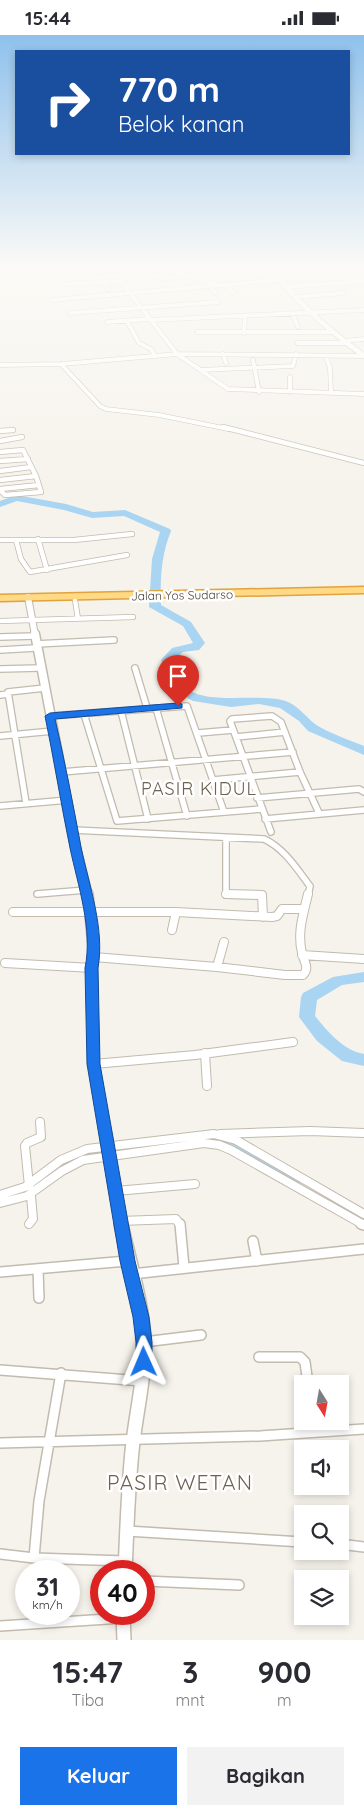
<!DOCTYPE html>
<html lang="id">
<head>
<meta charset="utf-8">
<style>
	body { margin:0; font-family:Quicksand,sans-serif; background:#f2f2f3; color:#2b2b33; height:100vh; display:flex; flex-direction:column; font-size:19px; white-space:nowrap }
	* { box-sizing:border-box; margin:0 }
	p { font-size:16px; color:#7c7c81 }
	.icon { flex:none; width:28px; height:28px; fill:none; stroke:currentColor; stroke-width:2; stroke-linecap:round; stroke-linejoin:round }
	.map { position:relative; height:1605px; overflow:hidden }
	.side { display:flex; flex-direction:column; background:#fff; flex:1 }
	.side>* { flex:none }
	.guide { position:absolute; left:15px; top:15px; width:335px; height:105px; border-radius:0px; box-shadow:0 2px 8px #0003; background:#1a4fa0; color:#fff; overflow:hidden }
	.needle { width:32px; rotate:169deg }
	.tools { position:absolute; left:294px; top:1340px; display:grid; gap:10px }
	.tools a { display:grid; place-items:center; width:55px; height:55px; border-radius:0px; background:#fff; box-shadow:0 2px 8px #0003; font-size:25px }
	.speed { position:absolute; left:15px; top:1525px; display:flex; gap:10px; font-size:25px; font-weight:700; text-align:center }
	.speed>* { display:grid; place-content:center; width:65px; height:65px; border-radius:50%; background:#fff; box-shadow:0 2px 8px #0003; line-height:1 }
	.speed small { font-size:12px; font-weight:400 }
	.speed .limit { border:8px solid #d22; background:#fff; color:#111 }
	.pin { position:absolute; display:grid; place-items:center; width:42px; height:42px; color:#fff; margin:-51px -21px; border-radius:50% 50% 50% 0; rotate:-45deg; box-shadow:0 0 5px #0007 }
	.pin .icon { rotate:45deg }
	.me { position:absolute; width:55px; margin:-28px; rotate:359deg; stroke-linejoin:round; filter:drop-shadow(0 0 4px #0008) }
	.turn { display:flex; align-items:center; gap:18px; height:105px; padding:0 20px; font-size:22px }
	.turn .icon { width:65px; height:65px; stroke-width:2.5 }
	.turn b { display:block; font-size:35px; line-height:42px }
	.eta { display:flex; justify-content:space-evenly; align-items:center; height:85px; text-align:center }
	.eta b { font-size:30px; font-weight:800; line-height:35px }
	.action { display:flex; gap:10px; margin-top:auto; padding:10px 20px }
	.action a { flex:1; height:58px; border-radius:0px; background:#1a73e8; color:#fff; font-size:20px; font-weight:800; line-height:58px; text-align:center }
	.action a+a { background:#f2f2f3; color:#2b2b33 }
	.status { display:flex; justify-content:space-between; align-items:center; height:35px; padding:0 25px; background:#fff; direction:ltr }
	.status svg { height:14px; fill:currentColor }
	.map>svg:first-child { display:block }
</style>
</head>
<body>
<div class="status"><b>15:44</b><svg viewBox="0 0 49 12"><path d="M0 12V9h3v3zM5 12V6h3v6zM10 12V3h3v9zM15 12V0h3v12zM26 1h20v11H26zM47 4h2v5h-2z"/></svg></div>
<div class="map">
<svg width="364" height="1605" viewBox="0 0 364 1605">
	<rect width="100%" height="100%" fill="#f6f3ec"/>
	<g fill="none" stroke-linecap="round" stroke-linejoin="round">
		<path stroke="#a9d4f2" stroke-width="9" d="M 40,1148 C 49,1140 59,1130 71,1125 C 100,1113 195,1100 226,1108 C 251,1115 274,1134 296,1147"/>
		<path fill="#a9d4f2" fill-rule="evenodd" d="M 16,460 L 66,469 L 93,477 L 125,475 L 170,494 L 171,496 C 161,520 160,545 161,570 L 191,587 L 205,608 L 199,615 L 183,617 L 173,625 C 176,633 179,643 184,650 C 201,673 262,656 288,667 C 300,672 308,685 318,691 C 332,699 349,705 364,711 L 364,720 L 308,696 L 299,686 L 280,673 L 259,669 L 231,672 L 193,666 L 175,656 L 161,625 L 172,613 L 193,608 L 183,591 L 149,572 L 152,524 L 160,497 L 124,481 L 92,483 L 64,475 L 17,466 L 0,472 L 0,466 Z
			M 364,937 L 364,947 L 342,950 L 317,965 L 315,981 C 328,997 343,1015 364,1019 L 364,1031 L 342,1026 L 317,1006 L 299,982 L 301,962 L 303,958 L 333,942 Z"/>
		<defs>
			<path id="minor-far4" d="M 153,230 L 215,249
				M 175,235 L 226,230
				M 92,238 L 151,230
				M 151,240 L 167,244 L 183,240
				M 116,241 L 144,235
				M 146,244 L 163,238
				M 280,245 L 130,258 L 177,319 L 228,354 L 364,359
				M 102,247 L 109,254
				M 66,249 L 121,246 L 130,258
				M 225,249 L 233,257
				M 210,251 L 215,258
				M 285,252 L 364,246
				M 295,262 L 343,258
				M 52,265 L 130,258
				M 70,278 L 218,267
				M 292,278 L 298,292
				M 150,285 L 364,275
				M 127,286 L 139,308 L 151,314 L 155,321
				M 107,287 L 149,284
				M 197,297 L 333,297
				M 244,298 L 245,284
				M 344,306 L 364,304
				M 297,308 L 346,308
				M 223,319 L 226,328
				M 326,321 L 330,333 L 331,358
				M 253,325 L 259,357
				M 61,329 L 100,371 L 106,374 L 159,380 L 228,394
				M 0,330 L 62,329 L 177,319 L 364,321
				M 200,335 L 293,331 L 296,319
				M 290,342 L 290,357"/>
			<path id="minor-far3" d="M 223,392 L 364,428
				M 0,396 L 13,395
				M 0,406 L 22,402
				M 0,417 L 23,415 L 36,441 L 0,445
				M 0,426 L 28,424
				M 0,436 L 31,432
				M 0,454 L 39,450
				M 0,455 L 5,460 L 41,457 L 36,441
				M 38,504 L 47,535
				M 0,505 L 74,505 L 132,499
				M 16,505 L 21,524 L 30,537 L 127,520
				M 75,565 L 78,584
				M 0,586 L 133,582"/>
			<path id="minor-far2" d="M 0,602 L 35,601
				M 36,609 L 114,605
				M 0,615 L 36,613
				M 135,633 L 147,673
				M 0,634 L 40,633
				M 0,660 L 8,659
				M 156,673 L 187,781
				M 121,676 L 148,784
				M 84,679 L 117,786 L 261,774
				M 50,681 L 187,671 L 224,777
				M 198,698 L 233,695
				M 0,701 L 53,696
				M 236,702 L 285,697
				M 62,737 L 293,717
				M 213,745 L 300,737
				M 257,763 L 359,754 L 364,757
				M 26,768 L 8,657 L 45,653
				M 0,771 L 68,765
				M 265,784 L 364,775
				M 73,795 L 264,804 C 284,813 297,834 310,851 L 308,861
				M 271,797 L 230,686 L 232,684 L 272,681 L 281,687 L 300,737 L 319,778
				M 226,803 L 226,860 L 262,861
				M 37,859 L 86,855"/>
			<path id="minor-far1" d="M 226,859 L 262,860 L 263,882
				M 13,877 L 176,877 L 172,895
				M 176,877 L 272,882 L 277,881 L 282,874 L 304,874
				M 302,920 L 364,924
				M 94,922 L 217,932 L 285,940 L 303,940 C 310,933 304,927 302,918 C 297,898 303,880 308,859
				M 5,928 L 92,933
				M 217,932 L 224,907
				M 205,1018 L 207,1051
				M 94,1029 L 195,1020 L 293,1007
				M 220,1099 L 310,1096 L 364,1098
				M 29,1151 L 25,1111 L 27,1108 L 41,1102 L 40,1087
				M 116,1156 L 195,1149
				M 0,1160 L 25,1152 L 61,1125 L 87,1114 L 214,1099 L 236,1105 L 364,1179
				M 0,1168 L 27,1161 L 62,1136 L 83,1125 L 204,1108 L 219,1110 L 231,1115 L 364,1190
				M 120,1186 L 176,1184 L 180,1190
				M 29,1189 L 33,1184 L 31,1161"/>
			<path id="minor" d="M 180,1189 L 184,1232
				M 361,1189 L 364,1190
				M 253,1206 L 257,1226
				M 38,1234 L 39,1263
				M 0,1237 L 127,1226
				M 132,1239 L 364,1214
				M 144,1307 L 201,1300
				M 259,1322 L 300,1322 L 305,1327 L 308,1349
				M 0,1335 L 142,1346
				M 315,1386 L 317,1397
				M 0,1408 L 260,1401 L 364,1394
				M 127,1496 L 302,1507
				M 340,1509 L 364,1512
				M 0,1519 L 34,1523 L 125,1526
				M 34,1523 L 39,1466 L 61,1338
				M 144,1546 L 239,1550
				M 0,1591 L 123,1583"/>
			<path id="tertiary-far4" d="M 269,230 C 295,267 328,294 364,321"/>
			<path id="tertiary-far3" d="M 28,562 L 35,600"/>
			<path id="tertiary-far2" d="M 35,599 L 76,813 L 88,861"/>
			<path id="tertiary-far1" d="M 88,859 L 94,922 L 92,933 L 94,1029 L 121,1190"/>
			<path id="tertiary" d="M 121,1189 C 129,1226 143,1270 144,1308 C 145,1342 137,1373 133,1407 C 128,1450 127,1493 125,1536
				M 123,1579 L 124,1605"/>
			<path id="trunk" d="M 364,552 L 364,558 L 0,566 L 0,560 Z"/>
		</defs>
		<use href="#minor-far4" stroke="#c2bbae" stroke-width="5"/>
		<use href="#minor-far3" stroke="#c2bbae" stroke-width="6"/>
		<use href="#minor-far2" stroke="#c2bbae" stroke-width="8"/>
		<use href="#minor-far1" stroke="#c2bbae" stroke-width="10"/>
		<use href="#minor" stroke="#c2bbae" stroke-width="12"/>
		<use href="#tertiary-far4" stroke="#c2bbae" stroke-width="6"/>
		<use href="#tertiary-far3" stroke="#c2bbae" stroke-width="8"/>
		<use href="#tertiary-far2" stroke="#c2bbae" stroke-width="11"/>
		<use href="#tertiary-far1" stroke="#c2bbae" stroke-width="12"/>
		<use href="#tertiary" stroke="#c2bbae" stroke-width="16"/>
		<use href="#trunk" stroke="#e0a43c" stroke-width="3"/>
		<use href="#minor-far4" stroke="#fff" stroke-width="4"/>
		<use href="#minor-far3" stroke="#fff" stroke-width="4.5"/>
		<use href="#minor-far2" stroke="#fff" stroke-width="5.5"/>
		<use href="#minor-far1" stroke="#fff" stroke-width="8"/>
		<use href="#minor" stroke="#fff" stroke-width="9"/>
		<use href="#tertiary-far4" stroke="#fff" stroke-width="5"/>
		<use href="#tertiary-far3" stroke="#fff" stroke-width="6"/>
		<use href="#tertiary-far2" stroke="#fff" stroke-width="8"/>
		<use href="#tertiary-far1" stroke="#fff" stroke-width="10"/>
		<use href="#tertiary" stroke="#fff" stroke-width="13"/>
		<use href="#trunk" fill="#ffd985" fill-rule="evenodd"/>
	</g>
	<linearGradient id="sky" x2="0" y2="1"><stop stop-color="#8fc1ec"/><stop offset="0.51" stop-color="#fbfaf6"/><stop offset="1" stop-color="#fbfaf6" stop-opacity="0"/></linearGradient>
	<rect width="364" height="454" fill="url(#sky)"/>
	<path fill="#1a73e8" stroke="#114b97" d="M 178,668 L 182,669 L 182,673 L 55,684 C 65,727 73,769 81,812 C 89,850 105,894 98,933 L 100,1029 L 135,1226 L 149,1282 L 152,1307 L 152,1327 L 150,1332 L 144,1334 L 138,1332 L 136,1327 L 136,1307 L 133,1282 L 120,1226 L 87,1029 L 85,933 C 93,894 78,851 70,813 C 61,769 54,725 45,681 L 50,678 Z"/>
	<g text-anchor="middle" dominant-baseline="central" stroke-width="5" stroke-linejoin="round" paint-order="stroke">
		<g font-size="12" fill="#4b4439" stroke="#fff">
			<text transform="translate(182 560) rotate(-1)">Jalan Yos Sudarso</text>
		</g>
		<g font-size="18" letter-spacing="1" fill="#6e6250" stroke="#fff">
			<text x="199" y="753">PASIR KIDUL</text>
		</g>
		<g font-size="21" letter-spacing="1" fill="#6e6250" stroke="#fff">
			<text x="180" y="1447">PASIR WETAN</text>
		</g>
	</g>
</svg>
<div class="tools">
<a><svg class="needle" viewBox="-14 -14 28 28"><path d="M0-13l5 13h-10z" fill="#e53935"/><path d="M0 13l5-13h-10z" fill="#7c7c81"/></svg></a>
<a><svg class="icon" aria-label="sound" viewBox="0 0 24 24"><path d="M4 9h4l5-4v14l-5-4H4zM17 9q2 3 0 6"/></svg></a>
<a><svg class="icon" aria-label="search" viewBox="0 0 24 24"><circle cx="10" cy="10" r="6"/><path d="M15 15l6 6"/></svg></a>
<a><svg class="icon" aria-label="layers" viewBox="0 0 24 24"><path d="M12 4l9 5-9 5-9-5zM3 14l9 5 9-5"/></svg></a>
</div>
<div class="speed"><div>31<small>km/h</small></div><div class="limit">40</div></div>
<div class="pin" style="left:178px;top:671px;background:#d93025"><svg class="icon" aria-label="arrive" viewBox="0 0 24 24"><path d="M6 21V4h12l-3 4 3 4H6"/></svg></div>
<svg class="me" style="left:144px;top:1327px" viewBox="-20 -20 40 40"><path d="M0-17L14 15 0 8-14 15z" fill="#1a73e8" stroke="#fff" stroke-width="4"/></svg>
<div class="guide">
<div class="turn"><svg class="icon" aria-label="right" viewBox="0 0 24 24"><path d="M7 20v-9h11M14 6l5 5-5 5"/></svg><div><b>770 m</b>Belok kanan</div></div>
</div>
</div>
<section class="side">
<div class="eta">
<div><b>15:47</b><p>Tiba</p></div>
<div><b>3</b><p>mnt</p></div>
<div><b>900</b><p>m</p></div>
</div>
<div class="action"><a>Keluar</a><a>Bagikan</a></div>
</section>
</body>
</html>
